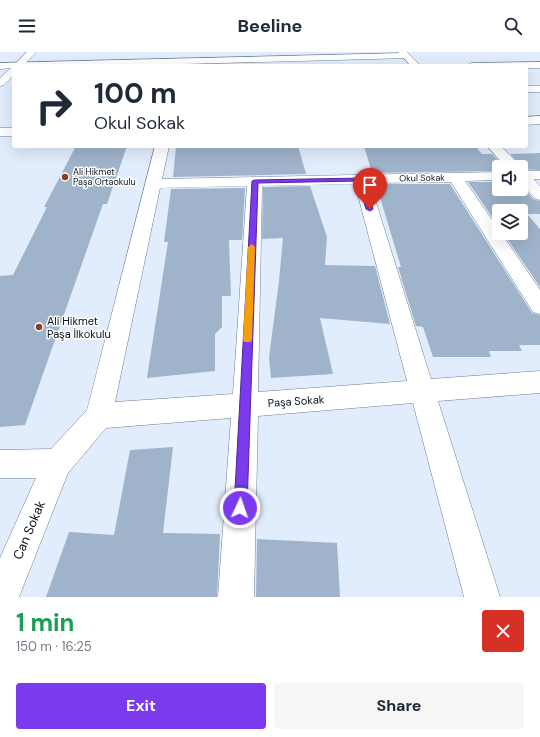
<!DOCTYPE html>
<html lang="en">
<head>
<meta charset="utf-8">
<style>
	body { margin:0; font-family:"DM Sans",sans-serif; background:#f6f6f7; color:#1f2937; height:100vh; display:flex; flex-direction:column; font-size:15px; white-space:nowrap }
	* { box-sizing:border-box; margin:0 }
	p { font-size:13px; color:#747a83 }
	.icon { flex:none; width:22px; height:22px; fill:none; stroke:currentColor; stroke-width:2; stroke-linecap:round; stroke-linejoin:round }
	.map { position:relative; height:545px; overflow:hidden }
	.details { display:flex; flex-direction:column; background:#fff; flex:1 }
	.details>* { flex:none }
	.guide { position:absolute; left:12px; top:12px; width:516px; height:84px; border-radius:4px; box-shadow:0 4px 16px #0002; background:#fff; color:#1f2937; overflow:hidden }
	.fabs { position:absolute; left:492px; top:108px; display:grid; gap:8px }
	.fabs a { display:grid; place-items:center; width:36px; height:36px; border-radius:4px; background:#fff; box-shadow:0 4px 16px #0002; font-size:20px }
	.pin { position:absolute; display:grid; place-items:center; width:34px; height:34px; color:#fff; margin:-41px -17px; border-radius:50% 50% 50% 0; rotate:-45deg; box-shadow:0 0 4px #0007 }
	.pin .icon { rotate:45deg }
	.me { position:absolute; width:44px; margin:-22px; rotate:3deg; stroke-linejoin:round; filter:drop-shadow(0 0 3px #0008) }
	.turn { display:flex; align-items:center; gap:14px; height:84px; padding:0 16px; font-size:18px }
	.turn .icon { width:52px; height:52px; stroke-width:2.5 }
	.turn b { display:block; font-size:28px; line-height:34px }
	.round { display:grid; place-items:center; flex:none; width:42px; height:42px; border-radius:4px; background:#f6f6f7 }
	.overview { display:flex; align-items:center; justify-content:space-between; height:68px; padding:0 16px }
	h1 { font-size:24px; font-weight:700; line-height:30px; color:#1e9e55 }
	.cta { display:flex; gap:8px; margin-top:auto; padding:8px 16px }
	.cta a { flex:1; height:46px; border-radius:4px; background:#7c3aed; color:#fff; font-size:16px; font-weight:700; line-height:46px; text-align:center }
	.cta a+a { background:#f6f6f7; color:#1f2937 }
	header { display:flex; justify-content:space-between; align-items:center; height:52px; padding:0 16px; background:#fff; font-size:18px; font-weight:700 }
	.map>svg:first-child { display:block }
</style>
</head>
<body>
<header><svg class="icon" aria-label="menu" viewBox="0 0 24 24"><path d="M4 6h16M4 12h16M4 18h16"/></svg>Beeline<svg class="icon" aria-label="search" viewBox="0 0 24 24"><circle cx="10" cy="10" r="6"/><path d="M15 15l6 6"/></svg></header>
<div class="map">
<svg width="540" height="545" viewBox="0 0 540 545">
	<rect width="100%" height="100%" fill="#e1edfc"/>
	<path fill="#9fb3ca" d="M 76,94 L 127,94 L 107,152 L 103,152 L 25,373 L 0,375 L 0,224 L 13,223 L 47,155 L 44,155 Z
		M 176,94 L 298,94 L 306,122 L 173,125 Z
		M 364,94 L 475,94 L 482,102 L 492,102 L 504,115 L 499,115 L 499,119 L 372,121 Z
		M 540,101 L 540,118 L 521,117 L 522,114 L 510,102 Z
		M 468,130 L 499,130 L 499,137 L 521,137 L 521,133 L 533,147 L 540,149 L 540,162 L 527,162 L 540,177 L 540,235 L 503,181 L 521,181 L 521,159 L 499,159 L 499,175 Z
		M 376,132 L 450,132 L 532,261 L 540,263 L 540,293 L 519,293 L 522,299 L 489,299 L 491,305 L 433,305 L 423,275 L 416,274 L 398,215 L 401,215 Z
		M 310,134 L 327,185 L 325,213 L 375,214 L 390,272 L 320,266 L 333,322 L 271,326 L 269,305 L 279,229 L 283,186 L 262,187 L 263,135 Z
		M 245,136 L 242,188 L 229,188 L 231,244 L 222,244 L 222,275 L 215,282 L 215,319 L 147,326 L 168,190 L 164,190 L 171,137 Z
		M 173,395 L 163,481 L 220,482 L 217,545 L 46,545 L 69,480 L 114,483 L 130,398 Z
		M 257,487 L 337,491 L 340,545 L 256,545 Z"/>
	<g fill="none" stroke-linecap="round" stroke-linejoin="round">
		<defs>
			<path id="street" d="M 406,1 L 410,4 L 409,6 L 111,14 L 14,14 L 14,16 L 0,17 L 0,11 Z
				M 540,10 L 540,16 L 526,16 L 526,14 L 466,14 L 471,11 Z
				M 526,34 L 540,34 L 540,40 L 526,40 Z
				M 540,64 L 540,72 L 526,73 L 526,65 Z
				M 0,76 L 14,76 L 14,84 L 0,84 Z
				M 155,94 L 169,94 L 162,127 L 499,120 L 499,128 L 465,129 L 499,178 L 499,181 L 501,181 L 540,238 L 540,262 L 533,260 L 451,130 L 370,131 L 431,327 L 540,319 L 540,341 L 438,349 L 500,545 L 464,545 L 413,351 L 258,364 L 254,545 L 218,545 L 231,366 L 106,376 L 68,421 L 19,545 L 0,545 L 0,506 L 36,426 L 0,426 L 0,398 L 51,397 L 87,358 ZM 355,132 L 407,329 L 258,340 L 262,134 ZM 247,134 L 233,342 L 115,350 L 160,136 Z
				M 521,119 L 540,119 L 540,127 L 521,127 Z"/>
			<path id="secondary" d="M 27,0 L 36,0 L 23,14 L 14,15 L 15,12 Z
				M 398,0 L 407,0 L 421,14 L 411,14 Z
				M 14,15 L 14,23 L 4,33 L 0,34 L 0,26 L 11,16 Z
				M 487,94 L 501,94 L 521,115 L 506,115 Z
				M 521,118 L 526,119 L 540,134 L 540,148 L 534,146 L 521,131 Z"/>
		</defs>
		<use href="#street" stroke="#6c7e94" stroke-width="1"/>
		<use href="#secondary" stroke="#6c7e94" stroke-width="1"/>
		<use href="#street" fill="#fff" fill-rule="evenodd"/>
		<use href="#secondary" fill="#fff" fill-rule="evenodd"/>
	</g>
	<path fill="#7c3aed" stroke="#51269a" d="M 363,126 L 373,157 L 370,159 L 366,157 L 358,129 L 258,131 L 247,456 L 245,461 L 240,463 L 236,461 L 234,456 L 252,129 L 255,128 Z"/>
	<path fill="#f59e0b" d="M 252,192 L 255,195 L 252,287 L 251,290 L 244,290 L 243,287 L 248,195 Z"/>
	<g fill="#894120" stroke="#fff" stroke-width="1.5">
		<circle cx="65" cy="125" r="4"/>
		<circle cx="39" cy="275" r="4"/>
	</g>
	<g text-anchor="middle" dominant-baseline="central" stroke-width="3" stroke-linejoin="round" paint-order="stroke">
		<g font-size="9" fill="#0a1119" stroke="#fff" text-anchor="start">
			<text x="73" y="120">Ali Hikmet<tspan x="73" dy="10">Paşa Ortaokulu</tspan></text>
		</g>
		<g font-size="9" fill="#0a1119" stroke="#fff">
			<text transform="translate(422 126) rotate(-1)">Okul Sokak</text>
		</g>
		<g font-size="11" fill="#0a1119" stroke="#fff" text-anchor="start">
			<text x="47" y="269">Ali Hikmet<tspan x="47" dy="13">Paşa İlkokulu</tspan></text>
		</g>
		<g font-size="11" fill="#0a1119" stroke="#fff">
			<text transform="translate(296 349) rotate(-4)">Paşa Sokak</text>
		</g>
		<g font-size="13" fill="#0a1119" stroke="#fff">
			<text transform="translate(29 478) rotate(-67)">Can Sokak</text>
		</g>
	</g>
</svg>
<div class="fabs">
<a><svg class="icon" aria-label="sound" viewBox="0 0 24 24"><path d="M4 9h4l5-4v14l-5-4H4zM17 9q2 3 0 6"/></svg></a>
<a><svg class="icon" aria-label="layers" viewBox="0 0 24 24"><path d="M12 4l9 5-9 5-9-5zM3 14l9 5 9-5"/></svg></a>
</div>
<div class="pin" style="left:370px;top:157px;background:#d93025"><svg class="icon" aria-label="arrive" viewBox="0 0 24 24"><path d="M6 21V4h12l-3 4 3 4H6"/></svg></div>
<svg class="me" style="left:240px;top:456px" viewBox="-20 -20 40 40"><circle r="17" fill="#7c3aed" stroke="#fff" stroke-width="3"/><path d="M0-11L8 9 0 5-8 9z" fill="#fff"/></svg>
<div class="guide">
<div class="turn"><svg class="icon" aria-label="right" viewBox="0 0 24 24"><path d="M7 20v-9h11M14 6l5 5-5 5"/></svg><div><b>100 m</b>Okul Sokak</div></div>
</div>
</div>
<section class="details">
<div class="overview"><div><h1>1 min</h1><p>150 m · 16:25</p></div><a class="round" style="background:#d93025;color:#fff"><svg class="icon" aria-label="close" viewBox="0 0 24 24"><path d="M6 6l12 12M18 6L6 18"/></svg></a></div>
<div class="cta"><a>Exit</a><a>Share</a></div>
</section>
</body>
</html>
